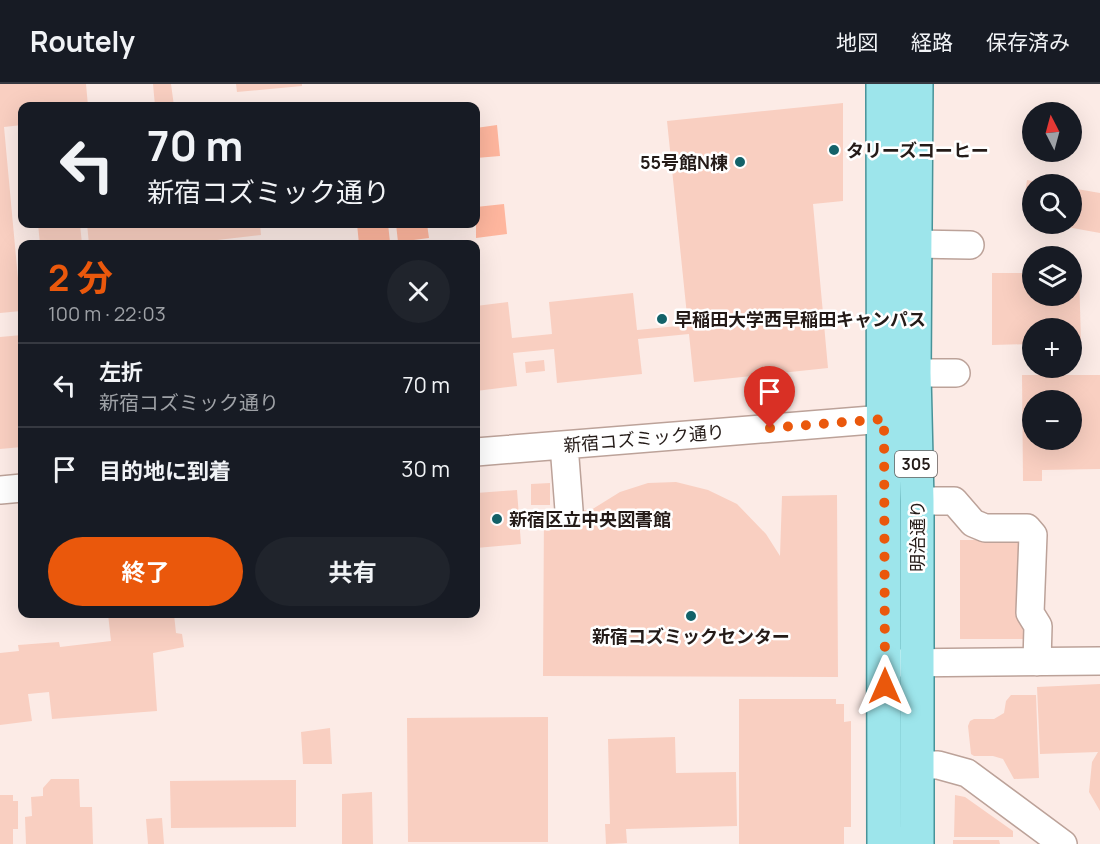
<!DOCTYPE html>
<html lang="ja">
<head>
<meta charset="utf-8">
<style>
	body { margin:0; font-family:Manrope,"Noto Sans JP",sans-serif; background:#20242c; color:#f1f3f6; height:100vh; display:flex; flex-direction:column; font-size:22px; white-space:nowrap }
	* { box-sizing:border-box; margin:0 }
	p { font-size:20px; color:#9ea1a6 }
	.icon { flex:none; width:33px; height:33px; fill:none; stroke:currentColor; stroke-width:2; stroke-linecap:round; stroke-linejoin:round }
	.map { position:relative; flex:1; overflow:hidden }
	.drawer { position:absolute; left:18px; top:156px; width:462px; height:378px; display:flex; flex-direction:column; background:#171b24; border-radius:12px; box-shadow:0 6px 24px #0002 }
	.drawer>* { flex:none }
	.hud { position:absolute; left:18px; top:18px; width:462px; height:126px; border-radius:12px; box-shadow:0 6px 24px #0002; background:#171b24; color:#f1f3f6; overflow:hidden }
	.needle { width:39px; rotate:354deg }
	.buttons { position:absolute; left:1022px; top:18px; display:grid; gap:12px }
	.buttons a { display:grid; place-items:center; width:60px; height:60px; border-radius:50%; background:#171b24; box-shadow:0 6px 24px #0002; font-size:30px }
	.pin { position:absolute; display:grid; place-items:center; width:51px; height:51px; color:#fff; margin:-62px -26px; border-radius:50% 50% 50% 0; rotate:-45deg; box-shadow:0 0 6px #0007 }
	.pin .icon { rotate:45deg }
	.me { position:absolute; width:66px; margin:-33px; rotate:0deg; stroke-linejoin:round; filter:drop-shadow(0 0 4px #0008) }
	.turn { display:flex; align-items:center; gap:21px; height:126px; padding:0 30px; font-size:27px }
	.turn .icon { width:78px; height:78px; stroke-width:2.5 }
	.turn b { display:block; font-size:42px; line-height:51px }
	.round { display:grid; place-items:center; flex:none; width:63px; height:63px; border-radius:32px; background:#20242c }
	.head { display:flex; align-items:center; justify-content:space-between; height:102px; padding:0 30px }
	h1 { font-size:36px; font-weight:700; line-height:45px; color:#ea580c }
	.action { display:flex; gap:12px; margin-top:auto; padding:12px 30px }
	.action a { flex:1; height:69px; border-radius:36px; background:#ea580c; color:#fff; font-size:24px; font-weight:700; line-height:69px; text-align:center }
	.action a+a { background:#20242c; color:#f1f3f6 }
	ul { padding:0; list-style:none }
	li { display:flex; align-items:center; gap:18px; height:84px; padding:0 30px; border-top:2px solid #363941 }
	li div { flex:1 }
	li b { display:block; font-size:22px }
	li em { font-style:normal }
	header { display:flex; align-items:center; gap:36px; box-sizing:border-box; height:84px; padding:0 30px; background:#171b24; border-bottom:2px solid #363941 }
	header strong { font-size:28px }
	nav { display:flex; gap:33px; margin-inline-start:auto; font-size:21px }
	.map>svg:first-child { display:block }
</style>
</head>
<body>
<header>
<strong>Routely</strong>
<nav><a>地図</a><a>経路</a><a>保存済み</a></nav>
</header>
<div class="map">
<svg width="1100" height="760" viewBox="0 0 1100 760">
	<rect width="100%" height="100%" fill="#fcebe6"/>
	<path fill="#feb69e" d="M 497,41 L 500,72 L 476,74 L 476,44 Z
		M 504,120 L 507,150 L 476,154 L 476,123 Z
		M 357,140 L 388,140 L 390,158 L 359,160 Z
		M 396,140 L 427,140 L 429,154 L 398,158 Z"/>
	<path fill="#f9cfc1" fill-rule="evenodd" d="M 0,0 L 86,0 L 88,22 L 22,22 L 22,41 L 4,43 L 21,227 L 0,229 Z
		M 153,0 L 171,0 L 174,22 L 155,22 Z
		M 236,0 L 302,0 L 302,2 L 237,8 Z
		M 843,19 L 843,117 L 813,120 L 828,284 L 694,298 L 689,250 L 638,255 L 642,290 L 557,299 L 554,265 L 513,269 L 517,302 L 476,307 L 476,222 L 508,218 L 512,254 L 552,250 L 549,218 L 633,209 L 637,246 L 688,241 L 667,37 Z
		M 1027,96 L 1045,99 L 1032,100 L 1032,123 L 1023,121 Z
		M 1071,104 L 1100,109 L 1100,149 L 1056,141 L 1071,140 Z
		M 38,140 L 80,140 L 82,160 L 40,160 Z
		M 87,140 L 260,140 L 261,151 L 183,160 L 89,160 Z
		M 1071,188 L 1079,188 L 1081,259 L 1071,260 L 1071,244 L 1032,244 L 1032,260 L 992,261 L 992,189 L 1032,189 L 1032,212 L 1071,212 Z
		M 22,251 L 22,363 L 0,365 L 0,253 Z
		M 544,276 L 545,287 L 526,289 L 525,278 Z
		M 1022,291 L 1100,291 L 1100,385 L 1042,386 L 1042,397 L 1023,397 ZM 1032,316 L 1071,316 L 1071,356 L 1032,356 Z
		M 676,398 L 708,406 L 737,420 L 766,450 L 780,472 L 782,412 L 837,411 L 838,593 L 543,592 L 544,427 L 591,426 L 620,408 L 648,399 Z
		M 550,399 L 550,421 L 531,421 L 531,400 Z
		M 517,406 L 521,460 L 476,464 L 476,409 Z
		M 960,456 L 1022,456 L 1023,555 L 960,555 Z
		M 108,530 L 174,530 L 176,549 L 182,550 L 184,563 L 153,569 L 157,627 L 52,635 L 49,608 L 28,610 L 32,637 L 0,641 L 0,569 L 19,567 L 18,561 L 59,558 L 60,563 L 111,557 Z
		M 1100,600 L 1100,727 L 1089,708 L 1092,678 L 1098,668 L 1040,670 L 1037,603 Z
		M 1011,611 L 1036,611 L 1039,694 L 1014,695 L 1003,675 L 993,672 L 974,672 L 971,670 L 968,642 L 970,637 L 974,635 L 994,635 L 1004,629 L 1006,617 Z
		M 739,615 L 836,615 L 836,620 L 844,620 L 844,638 L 851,637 L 851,743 L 844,743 L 844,760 L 739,760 Z
		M 548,633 L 548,758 L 408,758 L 407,634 Z
		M 330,644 L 332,680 L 303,680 L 301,648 Z
		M 675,653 L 676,689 L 736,688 L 737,742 L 626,745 L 627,759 L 606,760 L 605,740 L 610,740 L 608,655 Z
		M 51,695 L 79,695 L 80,723 L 92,723 L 93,760 L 26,760 L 25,733 L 32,732 L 31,713 L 43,712 L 43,704 Z
		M 296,696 L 296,743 L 171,744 L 170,697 Z
		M 372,708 L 373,760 L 342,760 L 342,710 Z
		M 0,711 L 13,711 L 13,717 L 18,717 L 18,745 L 13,745 L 13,760 L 0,760 Z
		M 955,711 L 965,713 L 1013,747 L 1013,753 L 954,753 Z
		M 162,734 L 164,760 L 148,760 L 146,735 Z
		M 953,756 L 999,756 L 1000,760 L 953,760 Z"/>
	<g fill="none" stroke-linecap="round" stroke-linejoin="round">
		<defs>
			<path id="minor" d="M 915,160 L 970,161
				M 914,289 L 956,289
				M 564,361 L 569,426
				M 476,368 L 884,335
				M 0,406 L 22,404
				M 917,417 L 954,417 L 973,439 L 985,444 L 1027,444 L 1033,451 L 1030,529 L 1038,542 L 1037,578
				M 898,579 L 1100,577
				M 918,681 L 938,681 L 967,689 L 1063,760"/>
			<path id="major" d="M 883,0 L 884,760
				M 916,0 L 914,289 L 917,417 L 917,760"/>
		</defs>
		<use href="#minor" stroke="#bca299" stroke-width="30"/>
		<use href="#major" stroke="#489399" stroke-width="36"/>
		<use href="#minor" stroke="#fff" stroke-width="27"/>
		<use href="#major" stroke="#9de5eb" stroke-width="33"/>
	</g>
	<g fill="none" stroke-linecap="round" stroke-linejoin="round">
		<path stroke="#ea580c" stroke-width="10" stroke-dasharray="0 18" d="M 770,344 L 884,335 L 885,602"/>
	</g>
	<g fill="#136269" stroke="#fff" stroke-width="2">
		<circle cx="834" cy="66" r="6"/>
		<circle cx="740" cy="78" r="6"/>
		<circle cx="662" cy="235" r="6"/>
		<circle cx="497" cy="435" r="6"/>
		<circle cx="691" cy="532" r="6"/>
	</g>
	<g text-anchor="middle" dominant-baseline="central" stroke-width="5" stroke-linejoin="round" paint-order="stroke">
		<rect fill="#fff" stroke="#665f5d" stroke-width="1.5" x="895" y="367" width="42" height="26" rx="4.5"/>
		<g font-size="16" font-weight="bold" fill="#241b18">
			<text x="916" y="380">305</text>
		</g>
		<g font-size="18" font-weight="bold" fill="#241b18" stroke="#fff" text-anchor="start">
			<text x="846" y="66">タリーズコーヒー</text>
			<text x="728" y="78" text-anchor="end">55号館N棟</text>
			<text x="674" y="235">早稲田大学西早稲田キャンパス</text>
			<text x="509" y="435">新宿区立中央図書館</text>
			<text x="691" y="552" text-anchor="middle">新宿コズミックセンター</text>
		</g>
		<g font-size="18" fill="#241b18" stroke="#fff">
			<text transform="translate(644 354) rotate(-5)">新宿コズミック通り</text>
			<text transform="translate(917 452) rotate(-90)">明治通り</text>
		</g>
	</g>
</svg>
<div class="buttons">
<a><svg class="needle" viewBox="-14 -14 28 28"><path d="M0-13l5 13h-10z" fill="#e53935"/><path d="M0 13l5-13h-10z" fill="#9ea1a6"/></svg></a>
<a><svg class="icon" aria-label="search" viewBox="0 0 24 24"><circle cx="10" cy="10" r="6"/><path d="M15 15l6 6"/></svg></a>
<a><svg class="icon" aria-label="layers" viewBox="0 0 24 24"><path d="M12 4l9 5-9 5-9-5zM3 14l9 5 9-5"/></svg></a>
<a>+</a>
<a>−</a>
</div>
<div class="pin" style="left:770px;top:344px;background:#d93025"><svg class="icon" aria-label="arrive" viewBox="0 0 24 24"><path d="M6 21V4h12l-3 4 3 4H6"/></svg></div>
<svg class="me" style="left:885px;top:602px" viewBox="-20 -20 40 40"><path d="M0-17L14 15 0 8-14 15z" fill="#ea580c" stroke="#fff" stroke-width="4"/></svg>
<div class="hud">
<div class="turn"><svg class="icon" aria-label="left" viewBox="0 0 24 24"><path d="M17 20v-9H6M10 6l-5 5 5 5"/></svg><div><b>70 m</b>新宿コズミック通り</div></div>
</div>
<section class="drawer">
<div class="head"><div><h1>2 分</h1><p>100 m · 22:03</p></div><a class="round"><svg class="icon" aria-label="close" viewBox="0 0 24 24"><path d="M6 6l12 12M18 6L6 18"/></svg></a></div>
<ul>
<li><svg class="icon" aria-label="left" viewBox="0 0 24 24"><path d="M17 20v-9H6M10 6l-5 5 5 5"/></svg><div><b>左折</b><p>新宿コズミック通り</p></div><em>70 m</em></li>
<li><svg class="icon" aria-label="arrive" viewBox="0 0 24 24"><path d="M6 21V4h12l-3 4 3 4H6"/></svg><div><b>目的地に到着</b></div><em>30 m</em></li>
</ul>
<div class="action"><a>終了</a><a>共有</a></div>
</section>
</div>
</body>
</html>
